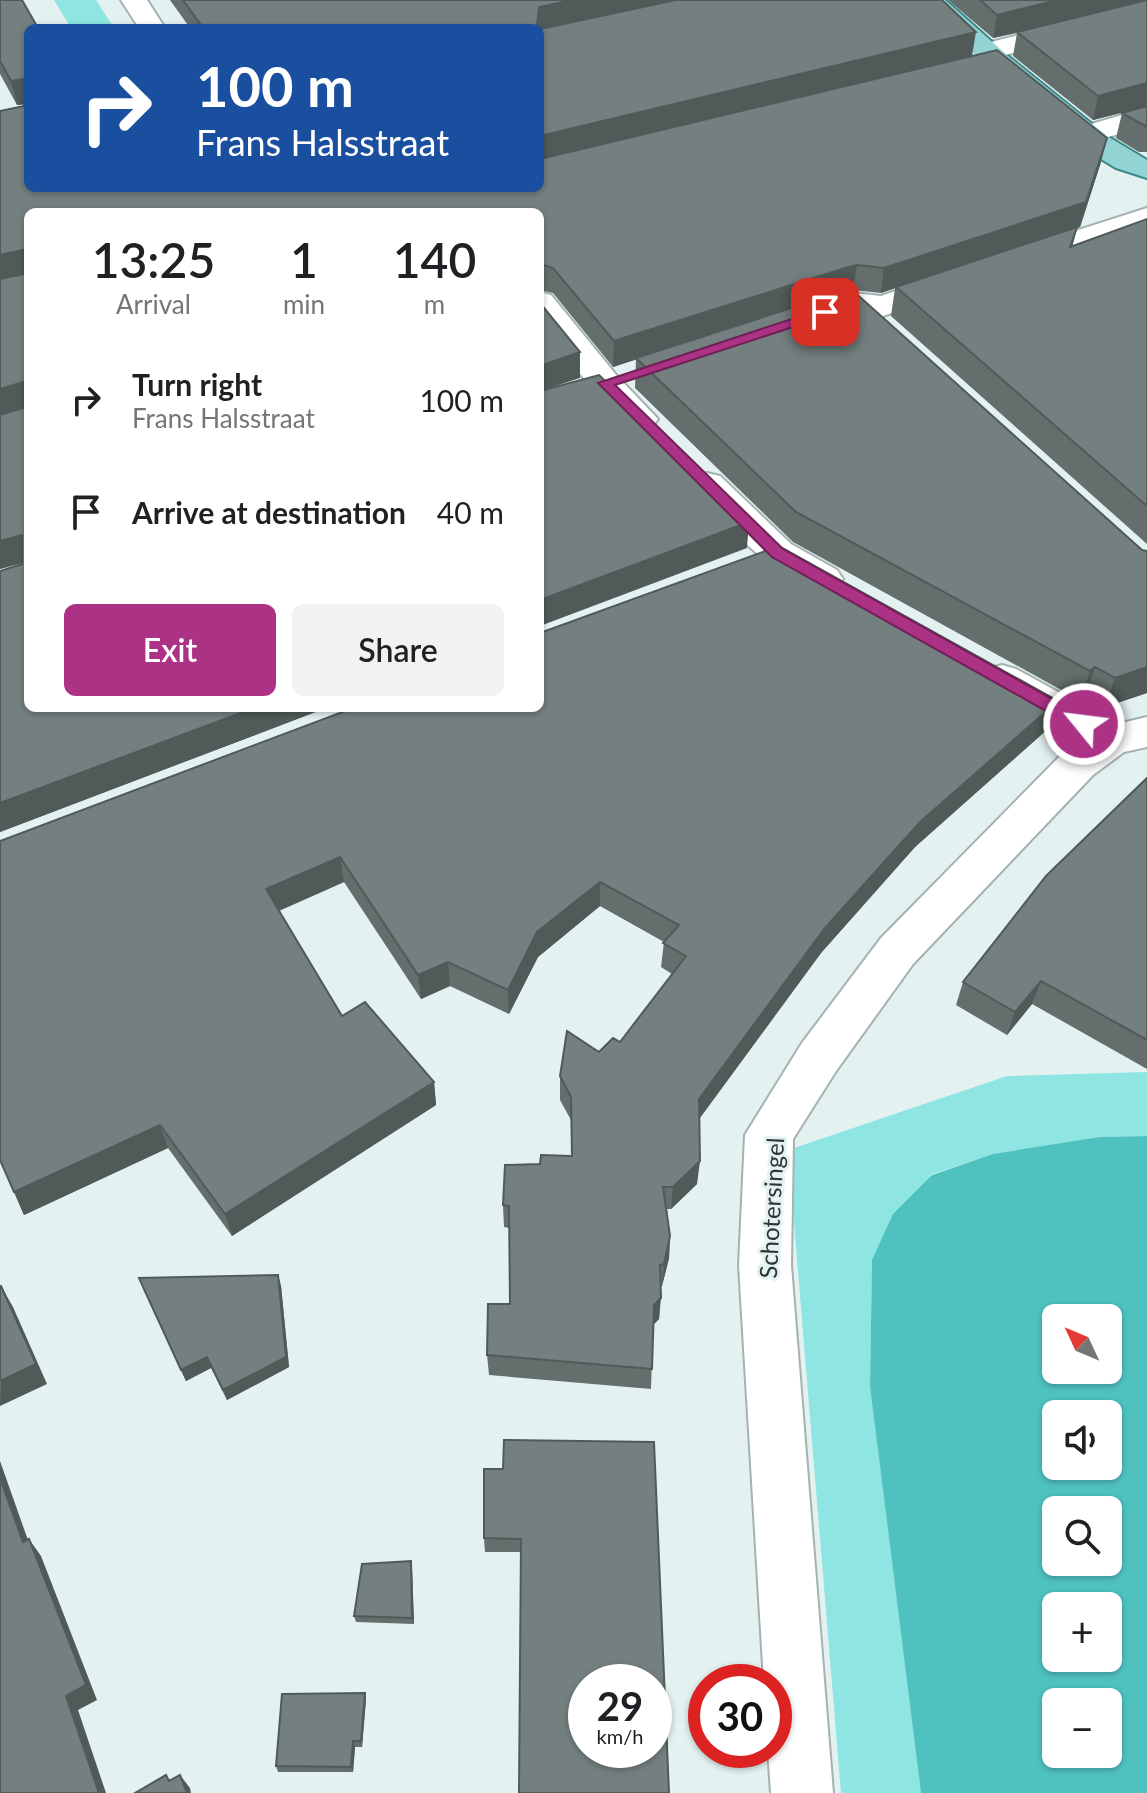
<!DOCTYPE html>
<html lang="en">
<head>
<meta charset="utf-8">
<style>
	body { margin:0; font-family:Lato,sans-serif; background:#f2f2f2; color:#202124; height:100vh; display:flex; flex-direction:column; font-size:30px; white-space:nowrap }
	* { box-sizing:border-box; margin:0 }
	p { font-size:26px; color:#757577 }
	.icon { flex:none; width:44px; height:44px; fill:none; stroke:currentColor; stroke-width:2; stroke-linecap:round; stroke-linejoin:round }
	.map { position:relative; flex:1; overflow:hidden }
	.drawer { position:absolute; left:24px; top:208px; width:520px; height:504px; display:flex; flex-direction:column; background:#fff; border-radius:12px; box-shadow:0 2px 6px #0004 }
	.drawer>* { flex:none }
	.guide { position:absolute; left:24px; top:24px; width:520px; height:168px; border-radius:12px; box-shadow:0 2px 6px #0004; background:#1a4fa0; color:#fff; overflow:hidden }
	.needle { width:52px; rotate:314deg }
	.controls { position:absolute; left:1042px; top:1304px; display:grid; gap:16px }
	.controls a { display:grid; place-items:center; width:80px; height:80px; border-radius:12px; background:#fff; box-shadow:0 2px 6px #0004; font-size:40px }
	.speed { position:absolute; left:568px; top:1664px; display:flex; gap:16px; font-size:40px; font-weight:700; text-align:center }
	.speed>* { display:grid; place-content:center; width:104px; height:104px; border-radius:50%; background:#fff; box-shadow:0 2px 6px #0004; line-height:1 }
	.speed small { font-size:20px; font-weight:400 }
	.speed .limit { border:12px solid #d22; background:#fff; color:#111 }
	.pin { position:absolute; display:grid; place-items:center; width:68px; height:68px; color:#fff; margin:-34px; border-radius:16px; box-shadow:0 4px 12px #0006 }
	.me { position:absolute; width:88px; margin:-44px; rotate:299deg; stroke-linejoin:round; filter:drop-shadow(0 0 6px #0008) }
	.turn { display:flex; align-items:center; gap:28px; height:168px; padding:0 40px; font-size:36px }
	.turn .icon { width:104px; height:104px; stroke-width:2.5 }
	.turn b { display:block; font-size:56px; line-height:68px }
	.eta { display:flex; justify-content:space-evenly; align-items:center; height:136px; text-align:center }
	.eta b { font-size:48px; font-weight:600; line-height:56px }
	.action { display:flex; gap:16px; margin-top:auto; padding:16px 40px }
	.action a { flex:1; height:92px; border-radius:12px; background:#ac3285; color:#fff; font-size:32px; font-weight:600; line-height:92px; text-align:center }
	.action a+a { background:#f2f2f2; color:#202124 }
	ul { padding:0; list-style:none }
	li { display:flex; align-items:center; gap:24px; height:112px; padding:0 40px }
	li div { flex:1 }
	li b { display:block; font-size:30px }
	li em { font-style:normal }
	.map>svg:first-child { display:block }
</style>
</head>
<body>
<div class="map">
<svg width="1147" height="1793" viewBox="0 0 1147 1793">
	<rect width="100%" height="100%" fill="#e3f2f1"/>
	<path fill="#8fe5e2" d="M 54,0 L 96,0 L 114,28 L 71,28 Z
		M 1147,1072 L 1147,1136 L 1099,1137 L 994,1154 L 932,1174 L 872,1260 L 870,1387 L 921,1793 L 841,1793 L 788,1150 L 1007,1076 Z"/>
	<path fill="#4fc2bf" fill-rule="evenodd" d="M 1147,1136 L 1147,1793 L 921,1793 L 870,1387 L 872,1260 L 893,1214 L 932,1175 L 993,1154 L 1099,1137 ZM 1056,1318 L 1108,1318 L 1108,1370 L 1056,1370 ZM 1056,1414 L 1108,1414 L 1108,1466 L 1056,1466 ZM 1056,1510 L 1108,1510 L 1108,1562 L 1056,1562 ZM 1056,1606 L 1108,1606 L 1108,1658 L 1056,1658 ZM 1056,1702 L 1108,1702 L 1108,1754 L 1056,1754 Z"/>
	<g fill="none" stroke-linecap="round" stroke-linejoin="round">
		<defs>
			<path id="minor" d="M 121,0 L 147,0 L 165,28 L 139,28 Z
				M 1147,3 L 1147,19 L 985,60 L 975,58 L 971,52 L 975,46 Z
				M 1147,108 L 1147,126 L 1087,143 L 1077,140 L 1073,134 L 1077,128 Z
				M 1147,208 L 1147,227 L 1018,269 L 1007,267 L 1002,260 L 1007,253 Z
				M 949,273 L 960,276 L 965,283 L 960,290 L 883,316 L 855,313 L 812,326 L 801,323 L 796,316 L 801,309 L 842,296 L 853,293 L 881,296 Z
				M 540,292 L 551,295 L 617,376 L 658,419 L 653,426 L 641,429 L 629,426 L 593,390 L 540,323 Z
				M 707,473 L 720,476 L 791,544 L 837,570 L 843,579 L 837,588 C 833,589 829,591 825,591 C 792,593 707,511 689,484 L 694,476 Z
				M 1002,665 L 1016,669 L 1117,724 L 1147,717 L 1147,747 L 1124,752 L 1093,775 L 913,964 L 836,1071 L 793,1139 L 791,1265 L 833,1793 L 771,1793 L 768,1750 L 774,1750 L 774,1682 L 764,1682 L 739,1265 L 745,1135 L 802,1043 L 881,938 L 1063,753 L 1081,741 L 988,689 L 982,679 L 988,669 Z"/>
			<path id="major" d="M 917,0 L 945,0 L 1008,56 L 1107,136 L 1147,160 L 1147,178 L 1116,168 L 1096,156 L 989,68 Z"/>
		</defs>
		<use href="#minor" stroke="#a4b2b2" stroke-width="4"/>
		<use href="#major" stroke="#3e8988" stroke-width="4"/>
		<use href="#minor" fill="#fff" fill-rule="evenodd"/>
		<use href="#major" fill="#91d4d3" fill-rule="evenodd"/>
	</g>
	<path fill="#636e6d" d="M 0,0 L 22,0 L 28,188 L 540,188 L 540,28 L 190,28 L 170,0 L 942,0 L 972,56 L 1101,162 L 1080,227 L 1077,228 L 1072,246 L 1147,219 L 1147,544 L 891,316 L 895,288 L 881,293 L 853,290 L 1147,693 L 1105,707 L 1085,696 L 1081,701 L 793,542 L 635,388 L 636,359 L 613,367 L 553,293 L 540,290 L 540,212 L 28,708 L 326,708 L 0,832 L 0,571 L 22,564 L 22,563 L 0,569 L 0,111 L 24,106 L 24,104 L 17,105 L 0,74 Z
		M 948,0 L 1147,0 L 1147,152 L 1139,152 L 1116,138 L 1122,113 L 1141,108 L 1093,120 L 1013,56 L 1017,33 L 993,38 Z
		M 1050,727 L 915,847 L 821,953 L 699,1119 L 697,1184 L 671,1209 L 667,1209 L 670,1236 L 669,1258 L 662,1286 L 661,1286 L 659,1319 L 653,1325 L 651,1389 L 489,1375 L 487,1355 L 510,1304 L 509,1228 L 504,1227 L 503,1205 L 540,1164 L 572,1156 L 571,1120 L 560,1100 L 560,1076 L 599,1052 L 620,1042 L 672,974 L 661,967 L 664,942 L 600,906 L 538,957 L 509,1014 L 450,986 L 421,999 L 344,882 L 279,911 L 342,1016 L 434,1082 L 436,1105 L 232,1236 L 168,1148 L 24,1215 L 14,1192 L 0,841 Z
		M 1147,778 L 1147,1069 L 1032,1004 L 1007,1035 L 956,1005 L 963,982 Z
		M 278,1275 L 281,1286 L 289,1367 L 227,1400 L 211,1368 L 186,1381 L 143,1289 Z
		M 484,1469 L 669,1793 L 521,1552 L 485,1552 L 484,1538 Z
		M 412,1568 L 414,1624 L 356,1622 L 354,1616 Z
		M 365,1693 L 366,1699 L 362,1747 L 355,1747 L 353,1772 L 278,1772 L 276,1766 Z"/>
	<path fill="#505a59" d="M 573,0 L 684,0 L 540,31 L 537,28 L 539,7 Z
		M 1058,0 L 1147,0 L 1147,1 L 993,38 L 997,15 Z
		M 976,32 L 972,56 L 540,161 L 540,136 Z
		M 24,79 L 28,104 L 17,105 L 11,81 Z
		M 1147,83 L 1147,106 L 1093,120 L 1098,96 Z
		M 1107,138 L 1101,162 L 1080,227 L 1077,228 L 1070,256 L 1070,247 L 1076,228 L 881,293 L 884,268 Z
		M 347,188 L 420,188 L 355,203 Z
		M 23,250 L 28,276 L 0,282 L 0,255 Z
		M 857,265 L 853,290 L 613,367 L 614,341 Z
		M 580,352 L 580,378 L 540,391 L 540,366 Z
		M 23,382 L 28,408 L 0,417 L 0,389 Z
		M 749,522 L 747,548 L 540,626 L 540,600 Z
		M 22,535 L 28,561 L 0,569 L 0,541 Z
		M 1095,667 L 1085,696 L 1081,701 L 1090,671 Z
		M 1147,667 L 1147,693 L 1105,707 L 1115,678 Z
		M 1058,701 L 1050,727 L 915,847 L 821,953 L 697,1122 L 699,1099 L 825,928 L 920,822 Z
		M 254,708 L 326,708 L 0,832 L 0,803 Z
		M 340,857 L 344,882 L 271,914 L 266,889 Z
		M 600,882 L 600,906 L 538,957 L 509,1014 L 508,990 L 537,932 Z
		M 448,962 L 450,986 L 421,999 L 418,975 Z
		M 1041,981 L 1032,1004 L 1007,1035 L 1015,1012 Z
		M 434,1082 L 436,1105 L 232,1236 L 225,1214 Z
		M 160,1125 L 168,1148 L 24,1215 L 14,1192 Z
		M 700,1161 L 697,1184 L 671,1209 L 673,1187 Z
		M 670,1236 L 669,1258 L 662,1286 L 664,1264 Z
		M 278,1275 L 281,1286 L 289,1367 L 227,1400 L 223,1390 Z
		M 1,1286 L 13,1307 L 47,1384 L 0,1406 Z
		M 661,1298 L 659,1319 L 652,1326 L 654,1305 Z
		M 207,1357 L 211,1368 L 186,1381 L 181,1370 Z
		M 0,1461 L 35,1560 L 23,1542 L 0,1478 Z
		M 29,1539 L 41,1556 L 97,1700 L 78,1710 L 106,1793 L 99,1793 L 66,1696 Z
		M 411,1561 L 412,1568 L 414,1624 L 412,1618 Z
		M 365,1693 L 366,1699 L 362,1747 L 361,1741 Z
		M 353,1741 L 355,1747 L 353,1772 L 351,1767 Z
		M 180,1775 L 190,1788 L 191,1793 L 187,1793 Z"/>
	<path fill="#73807f" stroke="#505a59" stroke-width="2" fill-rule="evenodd" d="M 0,0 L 22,0 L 38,28 L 28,28 L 28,188 L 348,188 L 349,190 L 405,190 L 414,188 L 540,188 L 540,159 L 997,50 L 1107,138 L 1086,202 L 884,268 L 857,265 L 845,268 L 614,341 L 553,268 L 540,264 L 540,212 L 28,212 L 28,708 L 254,708 L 0,803 L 0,571 L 22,564 L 22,535 L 0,541 L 0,415 L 23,408 L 23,382 L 0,389 L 0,279 L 24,274 L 23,250 L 0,255 L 0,111 L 24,106 L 24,79 L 11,81 L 0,61 Z
		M 183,0 L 573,0 L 539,7 L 537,26 L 539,28 L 203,28 Z
		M 676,0 L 942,0 L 976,32 L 540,136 L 540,29 Z
		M 980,0 L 1058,0 L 997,15 Z
		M 1147,0 L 1147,83 L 1098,96 L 1017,32 Z
		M 1147,106 L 1147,127 L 1122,113 Z
		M 1147,219 L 1147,506 L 896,287 L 1077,227 L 1070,247 Z
		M 851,289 L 1142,550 L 1147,551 L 1147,667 L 1115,678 L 1095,667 L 1090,671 L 796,512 L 636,358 Z
		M 540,303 L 580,352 L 540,366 Z
		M 599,375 L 749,522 L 540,600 L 540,391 Z
		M 779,546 L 1058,701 L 920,822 L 825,928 L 699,1099 L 700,1161 L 673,1187 L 663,1187 L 670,1236 L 664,1264 L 660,1265 L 661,1298 L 654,1305 L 652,1369 L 487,1355 L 488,1304 L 510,1304 L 509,1206 L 503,1205 L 505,1165 L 540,1164 L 541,1155 L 572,1156 L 571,1097 L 560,1076 L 567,1031 L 599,1052 L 613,1038 L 620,1042 L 686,956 L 663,943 L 679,925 L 600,882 L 537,932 L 508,990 L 448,962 L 418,975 L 340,857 L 266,889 L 342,1016 L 365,1002 L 434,1082 L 225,1214 L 160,1125 L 14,1192 L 0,1160 L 0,841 L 353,708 L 540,708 L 540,633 Z
		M 1147,778 L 1147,1040 L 1041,981 L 1015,1012 L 963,982 L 1046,876 Z
		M 278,1275 L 286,1357 L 223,1390 L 207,1357 L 181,1370 L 139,1278 Z
		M 0,1286 L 1,1286 L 36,1364 L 0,1381 Z
		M 504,1440 L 654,1442 L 669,1793 L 519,1793 L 521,1539 L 484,1538 L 484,1469 L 503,1469 ZM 586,1682 L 654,1682 L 654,1750 L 586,1750 Z
		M 0,1478 L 23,1542 L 29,1539 L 86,1685 L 66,1696 L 99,1793 L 0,1793 Z
		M 411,1561 L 412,1618 L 354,1616 L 362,1564 Z
		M 365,1693 L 361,1741 L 353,1741 L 351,1767 L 276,1766 L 282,1694 Z
		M 166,1775 L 169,1781 L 180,1775 L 187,1793 L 135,1793 Z"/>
	<path fill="#ac3285" stroke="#702056" stroke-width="2" d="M 825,308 L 832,312 L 830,315 L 615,385 L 783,549 L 1090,720 L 1092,724 L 1090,729 L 1078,729 L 772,557 L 598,383 Z"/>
	<g text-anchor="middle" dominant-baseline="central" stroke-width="6" stroke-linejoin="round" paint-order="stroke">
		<g font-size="24" fill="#2e3333" stroke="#e3f2f1">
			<text transform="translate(771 1208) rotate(-87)">Schotersingel</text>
		</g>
	</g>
</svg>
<div class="controls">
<a><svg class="needle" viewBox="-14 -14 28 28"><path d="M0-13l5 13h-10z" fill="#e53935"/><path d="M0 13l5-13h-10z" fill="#757577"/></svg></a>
<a><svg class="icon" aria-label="sound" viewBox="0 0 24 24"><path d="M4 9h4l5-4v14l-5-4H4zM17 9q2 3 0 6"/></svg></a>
<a><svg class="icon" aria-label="search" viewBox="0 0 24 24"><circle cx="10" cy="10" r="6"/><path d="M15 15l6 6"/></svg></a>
<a>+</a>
<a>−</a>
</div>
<div class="speed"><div>29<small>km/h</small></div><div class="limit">30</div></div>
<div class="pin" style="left:825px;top:312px;background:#d93025"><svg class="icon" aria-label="arrive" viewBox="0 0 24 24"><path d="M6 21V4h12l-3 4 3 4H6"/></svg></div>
<svg class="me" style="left:1084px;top:724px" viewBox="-20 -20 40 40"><circle r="17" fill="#ac3285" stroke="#fff" stroke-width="3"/><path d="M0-11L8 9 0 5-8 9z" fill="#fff"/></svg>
<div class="guide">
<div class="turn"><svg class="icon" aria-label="right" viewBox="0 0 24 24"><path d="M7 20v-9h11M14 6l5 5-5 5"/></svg><div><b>100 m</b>Frans Halsstraat</div></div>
</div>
<section class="drawer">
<div class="eta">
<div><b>13:25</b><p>Arrival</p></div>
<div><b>1</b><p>min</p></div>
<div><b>140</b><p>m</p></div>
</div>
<ul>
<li><svg class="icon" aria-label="right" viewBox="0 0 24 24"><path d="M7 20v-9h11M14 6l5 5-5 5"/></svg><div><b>Turn right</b><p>Frans Halsstraat</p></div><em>100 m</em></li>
<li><svg class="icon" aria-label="arrive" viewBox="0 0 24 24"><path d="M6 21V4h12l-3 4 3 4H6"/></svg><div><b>Arrive at destination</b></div><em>40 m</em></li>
</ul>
<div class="action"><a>Exit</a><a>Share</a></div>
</section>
</div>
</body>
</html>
